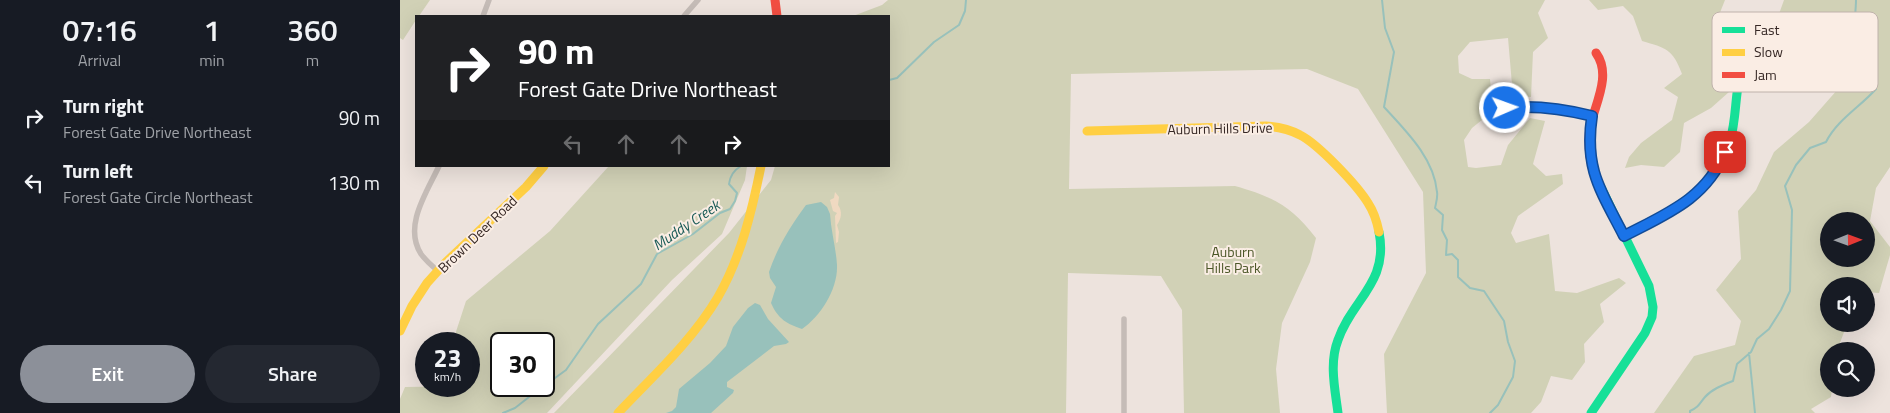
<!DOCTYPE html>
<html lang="en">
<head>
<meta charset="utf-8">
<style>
	body { margin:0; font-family:"Titillium Web",sans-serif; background:#242831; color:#f1f3f6; height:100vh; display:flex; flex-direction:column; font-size:19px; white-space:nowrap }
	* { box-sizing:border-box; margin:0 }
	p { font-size:16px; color:#9ea1a6 }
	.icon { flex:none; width:28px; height:28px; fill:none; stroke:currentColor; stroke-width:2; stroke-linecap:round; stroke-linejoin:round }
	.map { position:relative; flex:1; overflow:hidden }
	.sheet { display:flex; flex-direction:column; background:#171b24; width:400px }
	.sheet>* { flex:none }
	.banner { position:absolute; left:15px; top:15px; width:475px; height:152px; border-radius:0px; box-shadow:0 5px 20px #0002; background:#202124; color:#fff; overflow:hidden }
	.needle { width:32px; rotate:89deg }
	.tools { position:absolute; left:1420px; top:212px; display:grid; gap:10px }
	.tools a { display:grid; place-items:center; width:55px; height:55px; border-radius:50%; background:#171b24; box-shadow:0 5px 20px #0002; font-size:25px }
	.speed { position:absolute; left:15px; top:332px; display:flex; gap:10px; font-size:25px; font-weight:700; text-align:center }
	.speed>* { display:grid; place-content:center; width:65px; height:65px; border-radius:50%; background:#171b24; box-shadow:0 5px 20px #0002; line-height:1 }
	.speed small { font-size:12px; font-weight:400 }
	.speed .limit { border:2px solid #111; border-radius:8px; background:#fff; color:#111 }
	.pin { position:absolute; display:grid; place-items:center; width:42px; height:42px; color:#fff; margin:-21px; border-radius:10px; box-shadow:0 2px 8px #0006 }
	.me { position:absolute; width:55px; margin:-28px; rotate:88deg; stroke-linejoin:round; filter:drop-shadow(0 0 4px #0008) }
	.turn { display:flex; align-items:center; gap:18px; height:105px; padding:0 20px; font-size:22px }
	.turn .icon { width:65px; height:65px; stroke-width:2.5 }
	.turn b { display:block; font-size:35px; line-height:42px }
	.lanes { display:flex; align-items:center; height:48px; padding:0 20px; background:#0003; justify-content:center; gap:25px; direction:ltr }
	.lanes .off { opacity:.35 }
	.eta { display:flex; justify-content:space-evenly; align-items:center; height:85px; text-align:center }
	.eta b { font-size:30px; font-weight:600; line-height:35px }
	.primary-button { display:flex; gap:10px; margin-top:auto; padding:10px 20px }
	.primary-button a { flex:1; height:58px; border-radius:30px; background:#8c9099; color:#fff; font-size:20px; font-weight:600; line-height:58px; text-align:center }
	.primary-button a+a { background:#242831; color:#f1f3f6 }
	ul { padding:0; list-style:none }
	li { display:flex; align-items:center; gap:15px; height:65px; padding:0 20px }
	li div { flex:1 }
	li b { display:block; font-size:19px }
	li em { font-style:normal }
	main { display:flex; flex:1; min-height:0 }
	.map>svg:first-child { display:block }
</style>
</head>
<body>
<main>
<section class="sheet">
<div class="eta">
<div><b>07:16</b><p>Arrival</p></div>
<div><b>1</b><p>min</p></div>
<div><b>360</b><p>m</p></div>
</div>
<ul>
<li><svg class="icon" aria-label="right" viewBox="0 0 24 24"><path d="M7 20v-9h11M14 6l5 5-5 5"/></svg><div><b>Turn right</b><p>Forest Gate Drive Northeast</p></div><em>90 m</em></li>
<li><svg class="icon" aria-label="left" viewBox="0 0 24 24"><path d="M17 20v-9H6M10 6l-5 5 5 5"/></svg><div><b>Turn left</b><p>Forest Gate Circle Northeast</p></div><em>130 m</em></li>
</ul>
<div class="primary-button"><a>Exit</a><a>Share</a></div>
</section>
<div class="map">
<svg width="1490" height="413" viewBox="0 0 1490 413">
	<rect width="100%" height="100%" fill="#ede3dd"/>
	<path fill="#d1d1b6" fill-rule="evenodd" d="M 0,0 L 30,0 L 19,16 L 16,16 L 16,20 L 3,40 L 0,38 Z
		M 488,0 L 1145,0 L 1138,13 L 1148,38 L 1133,52 L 1131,97 L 1113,96 L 1108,38 L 1070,42 L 1058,56 L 1059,73 L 1072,79 L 1090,79 L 1093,111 L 1072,128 L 1064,140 L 1068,167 L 1076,168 L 1101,165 L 1108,145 L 1130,118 L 1145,121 L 1133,164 L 1146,176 L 1162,174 L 1163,184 L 1118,216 L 1111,233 L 1116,243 L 1149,234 L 1155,291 L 1177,293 L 1219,278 L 1226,283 L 1200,304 L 1204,322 L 1184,344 L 1185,362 L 1172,380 L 1151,376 L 1141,402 L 1131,413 L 987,413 L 984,354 L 1026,273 L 1023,192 L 958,89 L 907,69 L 671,74 L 669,189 L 835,186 C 874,197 891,206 916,238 L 910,262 L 882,323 L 876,369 L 880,413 L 784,413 L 782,310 L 761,276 L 668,273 L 666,413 L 154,413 L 329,233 L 371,180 L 375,166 L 489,166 L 489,16 L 453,16 L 482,5 Z
		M 1189,0 L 1325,0 L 1319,15 L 1322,59 L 1329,92 L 1311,108 L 1284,123 L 1280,152 L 1264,167 L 1241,165 L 1225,168 L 1229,157 L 1241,143 L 1272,120 L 1278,97 L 1264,88 L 1282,74 C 1273,49 1266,48 1242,41 L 1233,16 L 1223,6 L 1198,10 Z
		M 1384,0 L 1490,0 L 1490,167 L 1476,188 L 1470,221 L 1490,247 L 1490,255 L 1479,293 L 1466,292 L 1466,286 L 1429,286 L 1429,324 L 1447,324 L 1437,351 L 1429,351 L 1429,389 L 1432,389 L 1431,397 L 1411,409 L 1415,413 L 1254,413 L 1294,356 L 1335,345 L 1341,321 L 1316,290 L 1341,259 L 1338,211 L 1356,190 L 1374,152 L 1409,122 L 1438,89 L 1445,52 L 1427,40 L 1409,59 L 1364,56 ZM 1466,221 L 1466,259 L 1429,259 L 1429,221 Z
		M 209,166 L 347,166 L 345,180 L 322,234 L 272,280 L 147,413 L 0,413 L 0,399 L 5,387 L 69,386 L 69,344 L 52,344 L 66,301 L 150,231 ZM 101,344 L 144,344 L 144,386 L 101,386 Z"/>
	<path fill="#f0d9c1" d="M 435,192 L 439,197 L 438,205 C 443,212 441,219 437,225 L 439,232 L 438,242 L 436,243 L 435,216 L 437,213 L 433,211 L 430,200 L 434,198 Z"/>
	<path fill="#98c1bb" d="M 421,202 L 427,207 L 430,214 C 431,231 436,248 437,265 C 438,289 421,316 402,329 C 387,324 378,319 371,303 L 376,287 L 370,278 L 369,272 C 377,248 391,225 406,205 Z
		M 355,303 L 360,305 L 368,319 L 389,342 L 386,344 L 374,346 L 327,382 L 327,387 L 334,390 L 333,393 L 311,413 L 266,413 L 272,411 L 276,407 L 279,389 L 310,363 L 326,346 L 333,327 L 348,308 Z"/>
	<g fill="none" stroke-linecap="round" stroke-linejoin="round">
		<path stroke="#98c1bb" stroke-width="2" d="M 982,0 L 985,28 L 994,52 L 984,107 C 1006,131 1034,158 1037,192 C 1038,197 1036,203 1035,208 L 1043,215 L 1042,230 L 1047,240 L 1046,255 L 1052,254 L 1058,260 L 1058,277 L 1070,288 L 1084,291 L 1104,321 L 1108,342 L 1115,361 L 1113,377 L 1098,405 L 1090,413
			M 489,80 L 497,78 L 534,42 L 559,25 L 565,11 L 566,0
			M 1349,353 L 1355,413
			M 144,386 L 166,370 L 198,324 L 241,284 L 257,254 L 293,234 L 320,213 L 330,209 L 335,201 L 337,193 L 329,184 C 330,176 334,170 341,166
			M 103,413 L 115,408 L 143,386
			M 1290,413 L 1290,411 C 1299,407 1299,404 1305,397 C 1312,389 1323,385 1333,381 L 1337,364 L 1351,352 L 1357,339 L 1369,329 L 1381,310 L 1390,291 L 1392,210 L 1385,186 L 1396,165 L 1410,148 L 1426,142 C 1437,120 1460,107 1476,89 C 1472,78 1465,76 1460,67 C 1448,48 1456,21 1456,0"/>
		<path stroke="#c5bcb7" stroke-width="5.5" d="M 83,16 L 89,0
			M 284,16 L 298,0
			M 1105,108 C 1134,105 1164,109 1192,116
			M 38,271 C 32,266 26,261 21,254 C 3,226 27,192 39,166
			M 724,319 L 724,413"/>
		<path stroke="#16e098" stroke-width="9" d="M 1224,235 C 1268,213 1315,192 1330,141 C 1336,121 1335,100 1339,80
			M 938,413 C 935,389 929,363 938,340 C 952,299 989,283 979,232
			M 1191,413 L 1245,333 L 1252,317 L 1253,307 L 1249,286 L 1194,173"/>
		<path stroke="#ffcf43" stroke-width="9" d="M 687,131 L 866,126 C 878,127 889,129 900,135 C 918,144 957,185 968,203 C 974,212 977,222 979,232
			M 0,331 L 12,306 L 27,283 L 45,263 L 126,187 L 144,166
			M 218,413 C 253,376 292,341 318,297 C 341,257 352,211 361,166"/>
		<path stroke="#f24e42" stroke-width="9" d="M 375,0 L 377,16
			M 1194,173 C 1189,160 1188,140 1190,127 C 1195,104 1212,75 1196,53"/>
	</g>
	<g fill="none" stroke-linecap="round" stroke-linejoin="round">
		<defs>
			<path id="route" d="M 1105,108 C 1134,105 1164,109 1192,116 C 1184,169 1201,191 1224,236 C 1266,214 1306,199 1325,152"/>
		</defs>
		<use href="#route" stroke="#114b97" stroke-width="12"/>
		<use href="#route" stroke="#1a73e8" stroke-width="9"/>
	</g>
	<g text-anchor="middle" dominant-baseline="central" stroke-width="4" stroke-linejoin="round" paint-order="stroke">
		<g font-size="14" fill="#362825" stroke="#faede4">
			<text transform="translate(820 128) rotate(-1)">Auburn Hills Drive</text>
			<text transform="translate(77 234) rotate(-44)">Brown Deer Road</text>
		</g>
		<g font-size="14" fill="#4b5627" stroke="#faede4">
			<text x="833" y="251">Auburn<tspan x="833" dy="16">Hills Park</tspan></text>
		</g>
		<g font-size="15" font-style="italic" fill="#185a56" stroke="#faede4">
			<text transform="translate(286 225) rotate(-34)">Muddy Creek</text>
		</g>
	</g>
	<rect x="1312" y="12" width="166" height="80" rx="8" fill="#faede4" stroke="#bfb2ab" stroke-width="1"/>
	<rect x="1322" y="27" width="23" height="6" fill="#16e098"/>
	<rect x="1322" y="49" width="23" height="7" fill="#ffcf43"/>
	<rect x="1322" y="72" width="23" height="6" fill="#f24e42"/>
	<g font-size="14" fill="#362825">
		<text x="1354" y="35">Fast</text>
		<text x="1354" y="57">Slow</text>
		<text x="1354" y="80">Jam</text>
	</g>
</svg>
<div class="tools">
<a><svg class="needle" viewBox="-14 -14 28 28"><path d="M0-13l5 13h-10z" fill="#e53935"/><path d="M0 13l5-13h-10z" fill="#9ea1a6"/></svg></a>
<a><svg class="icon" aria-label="sound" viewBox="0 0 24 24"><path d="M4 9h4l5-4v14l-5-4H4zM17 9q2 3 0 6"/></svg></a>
<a><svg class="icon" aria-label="search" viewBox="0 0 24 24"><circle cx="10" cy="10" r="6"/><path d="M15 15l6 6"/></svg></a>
</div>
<div class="speed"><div>23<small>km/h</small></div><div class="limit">30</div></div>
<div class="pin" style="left:1325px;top:152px;background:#d93025"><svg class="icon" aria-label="arrive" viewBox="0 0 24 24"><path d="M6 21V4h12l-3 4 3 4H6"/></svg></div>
<svg class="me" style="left:1105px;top:108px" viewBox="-20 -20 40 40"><circle r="17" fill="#1a73e8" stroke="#fff" stroke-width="3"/><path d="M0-11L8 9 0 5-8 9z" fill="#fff"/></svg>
<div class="banner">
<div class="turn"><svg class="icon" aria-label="right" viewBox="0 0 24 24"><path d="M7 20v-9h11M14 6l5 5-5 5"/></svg><div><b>90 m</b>Forest Gate Drive Northeast</div></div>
<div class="lanes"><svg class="icon off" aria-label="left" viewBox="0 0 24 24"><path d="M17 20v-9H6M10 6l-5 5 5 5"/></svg><svg class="icon off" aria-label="ahead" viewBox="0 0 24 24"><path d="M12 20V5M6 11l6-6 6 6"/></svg><svg class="icon off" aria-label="ahead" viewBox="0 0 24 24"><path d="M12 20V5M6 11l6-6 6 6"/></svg><svg class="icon" aria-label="right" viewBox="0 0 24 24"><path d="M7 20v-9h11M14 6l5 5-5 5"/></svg></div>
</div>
</div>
</main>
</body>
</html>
